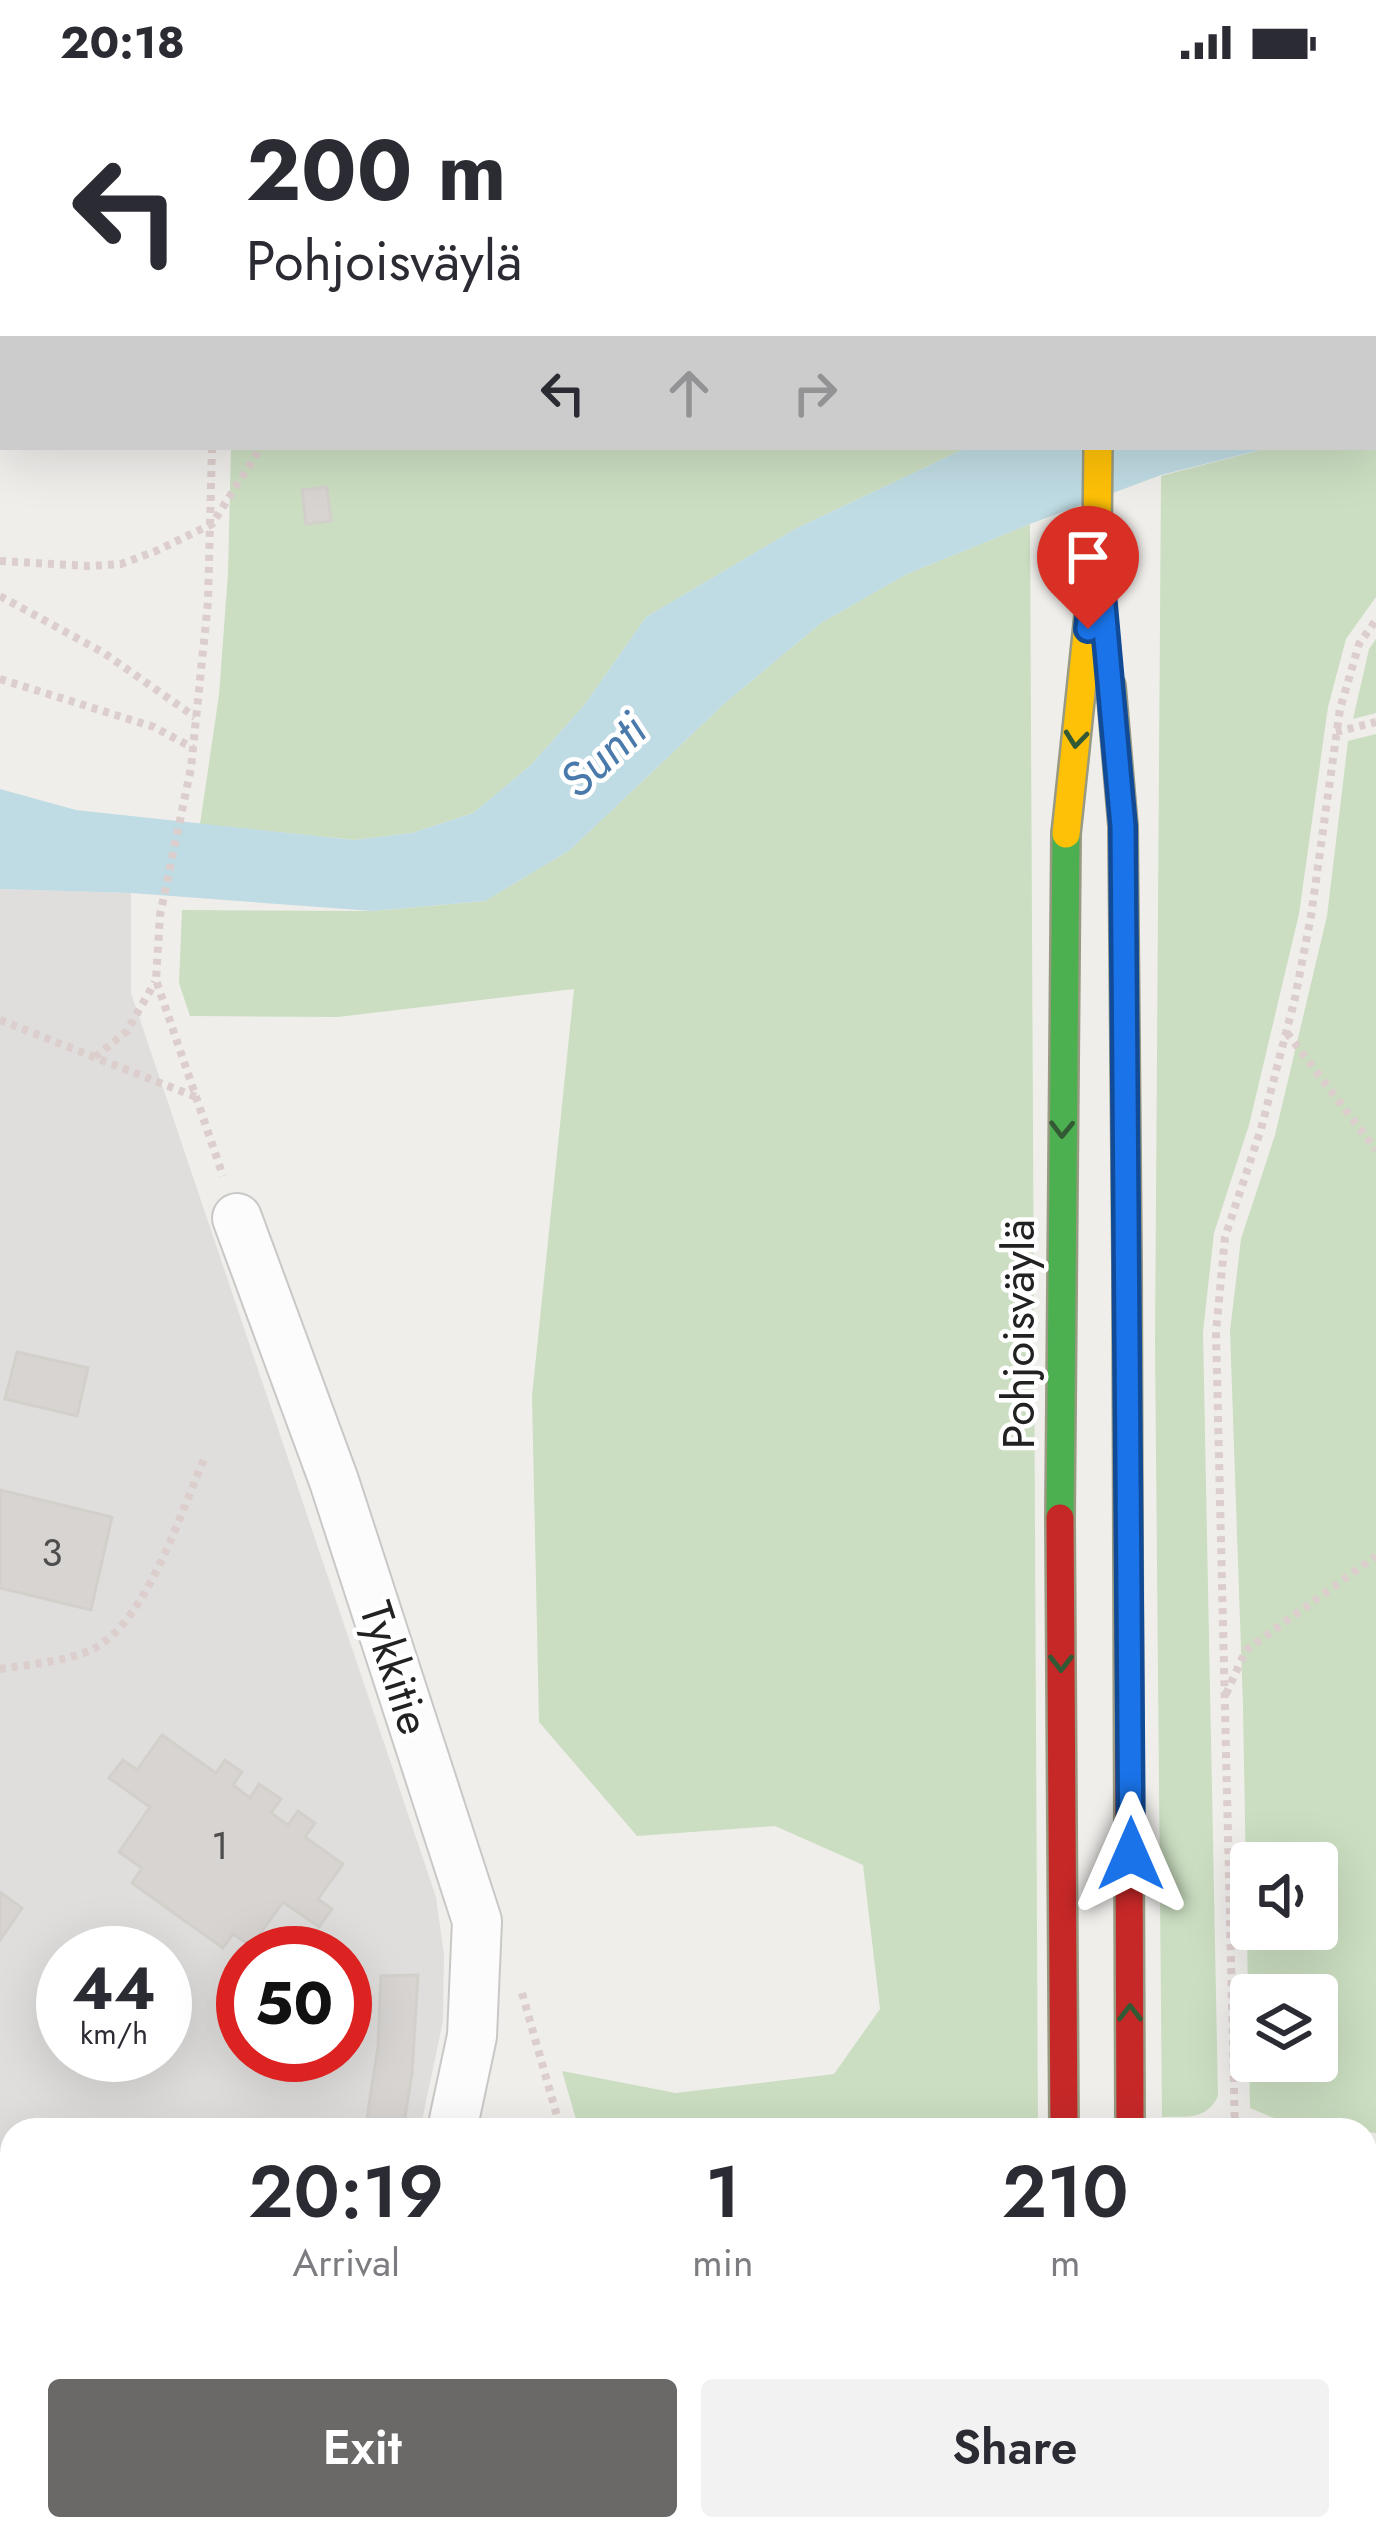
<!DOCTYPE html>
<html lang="en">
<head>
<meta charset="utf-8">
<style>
	body { margin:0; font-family:Jost,sans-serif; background:#f2f2f3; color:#2b2b33; height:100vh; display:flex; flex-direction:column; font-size:45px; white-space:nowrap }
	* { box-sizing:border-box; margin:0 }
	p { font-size:39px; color:#7c7c81 }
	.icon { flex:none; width:66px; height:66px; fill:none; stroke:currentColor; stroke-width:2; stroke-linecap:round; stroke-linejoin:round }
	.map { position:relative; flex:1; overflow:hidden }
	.drawer { position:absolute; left:0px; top:2034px; width:1377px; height:423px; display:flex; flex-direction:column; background:#fff; border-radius:36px 36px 0 0; box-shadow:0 12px 48px #0002 }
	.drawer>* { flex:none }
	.hud { position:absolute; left:0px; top:0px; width:1377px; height:366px; box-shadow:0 12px 48px #0002; background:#fff; color:#2b2b33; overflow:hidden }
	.fabs { position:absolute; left:1230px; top:1758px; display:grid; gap:24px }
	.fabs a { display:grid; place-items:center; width:108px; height:108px; border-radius:12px; background:#fff; box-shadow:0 12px 48px #0002; font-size:60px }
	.speed { position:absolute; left:36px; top:1842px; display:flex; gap:24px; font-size:60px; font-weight:700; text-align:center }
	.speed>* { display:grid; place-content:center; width:156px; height:156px; border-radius:50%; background:#fff; box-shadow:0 12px 48px #0002; line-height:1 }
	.speed small { font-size:30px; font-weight:400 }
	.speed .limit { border:18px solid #d22; background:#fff; color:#111 }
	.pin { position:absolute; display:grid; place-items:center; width:102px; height:102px; color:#fff; margin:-123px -51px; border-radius:50% 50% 50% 0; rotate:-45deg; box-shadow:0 0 12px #0007 }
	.pin .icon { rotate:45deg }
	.me { position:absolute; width:132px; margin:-66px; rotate:0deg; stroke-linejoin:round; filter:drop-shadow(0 0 9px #0008) }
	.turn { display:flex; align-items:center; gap:42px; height:252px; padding:0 48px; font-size:54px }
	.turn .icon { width:156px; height:156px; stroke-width:2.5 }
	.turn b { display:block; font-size:84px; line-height:102px }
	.lanes { display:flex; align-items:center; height:114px; padding:0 48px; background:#0003; justify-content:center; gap:60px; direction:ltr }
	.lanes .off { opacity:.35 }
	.eta { display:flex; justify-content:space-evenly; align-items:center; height:204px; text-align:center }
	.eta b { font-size:72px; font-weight:600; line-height:84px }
	.cta { display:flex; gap:24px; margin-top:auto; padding:24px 48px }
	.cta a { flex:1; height:138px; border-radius:12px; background:#6a6968; color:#fff; font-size:48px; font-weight:600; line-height:138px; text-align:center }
	.cta a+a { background:#f2f2f3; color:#2b2b33 }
	.status { display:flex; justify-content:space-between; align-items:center; height:84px; padding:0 60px; background:#fff; direction:ltr }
	.status svg { height:33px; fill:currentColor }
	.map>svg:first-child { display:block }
</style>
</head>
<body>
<div class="status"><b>20:18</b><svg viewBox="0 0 49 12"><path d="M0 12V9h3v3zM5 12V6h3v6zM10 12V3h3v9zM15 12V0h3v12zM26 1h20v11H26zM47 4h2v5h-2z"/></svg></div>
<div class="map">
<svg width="1376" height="2455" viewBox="0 0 1376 2455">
	<rect width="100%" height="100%" fill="#f0eeeb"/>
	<path fill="#dfdedc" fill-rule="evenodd" d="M 0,805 L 131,809 L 131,909 L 436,1813 L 444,1871 L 443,1937 L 420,2046 L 12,2046 L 12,2162 L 0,2161 ZM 63,1869 L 165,1869 L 165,1971 L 63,1971 ZM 243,1869 L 345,1869 L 345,1971 L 243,1971 Z"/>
	<path fill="#ddeccb" d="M 609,0 L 1020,0 L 1021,3 L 604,3 Z"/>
	<path fill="#cbdec1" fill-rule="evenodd" d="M 1153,0 L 1376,0 L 1376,29 L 1374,3 Z
		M 1376,336 L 1376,513 L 1346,555 L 1328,623 L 1299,830 L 1249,1041 L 1214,1149 L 1203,1248 L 1218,2012 C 1206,2037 1187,2032 1162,2033 L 1155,1259 L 1161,392 L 1272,363 L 1374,363 Z
		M 231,363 L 968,363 L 795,445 L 646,533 L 585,620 L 531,681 L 473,729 L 412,749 L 354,756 L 200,740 L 219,611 L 228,489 Z
		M 1030,440 L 1038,2046 L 579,2046 L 562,1987 L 676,2009 L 834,1990 L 880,1925 L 863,1781 L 775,1742 L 637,1752 L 539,1638 L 532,1312 L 574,905 L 338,933 L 190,932 L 179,899 L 182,826 L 372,827 L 485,817 L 570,766 L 724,620 L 821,539 L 907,490 Z
		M 1376,555 L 1376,629 L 1353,635 L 1369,565 Z
		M 1376,650 L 1376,2049 L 1293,2042 L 1250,2024 L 1243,1623 L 1230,1247 L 1241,1155 L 1275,1051 L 1327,832 L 1348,657 ZM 1317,1779 L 1317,1845 L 1251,1845 L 1251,1779 ZM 1317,1911 L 1317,1977 L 1251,1977 L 1251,1911 Z
		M 0,2251 L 12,2251 L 12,2445 L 319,2445 L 316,2455 L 0,2455 Z
		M 1376,2264 L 1376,2455 L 1257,2455 L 1257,2445 L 1365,2445 L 1365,2268 Z
		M 385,2445 L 977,2445 L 977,2455 L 382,2455 Z"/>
	<path fill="#bfdbe3" d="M 968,363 L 1272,363 L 1161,391 L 1030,440 L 907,490 L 821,539 L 724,620 L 570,766 L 485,817 L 372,827 L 131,809 L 0,805 L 0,705 L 76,726 L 354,756 L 412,749 L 473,729 L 531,681 L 585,620 L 646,533 L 795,445 Z"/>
	<path fill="#d7d4d2" stroke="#d3d0cc" stroke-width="3" d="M 327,403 L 331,437 L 306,440 L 302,406 Z
		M 17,1268 L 88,1284 L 77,1332 L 5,1315 Z
		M 0,1406 L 112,1433 L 91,1526 L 0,1504 Z
		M 162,1651 L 216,1689 L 225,1676 L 242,1688 L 233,1701 L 250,1714 L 259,1700 L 281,1715 L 271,1729 L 288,1741 L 298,1727 L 315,1739 L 305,1753 L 343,1780 L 318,1815 L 332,1825 L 319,1843 L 283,1818 L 251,1862 L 233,1850 L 223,1864 L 132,1799 L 142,1784 L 119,1768 L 150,1723 L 109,1694 L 123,1676 L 137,1686 Z
		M 0,1808 L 22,1824 L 0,1856 Z
		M 418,1891 L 412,1989 L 403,2046 L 365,2046 L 378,1963 L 381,1892 Z
		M 0,2091 L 12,2094 L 12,2132 L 0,2129 Z"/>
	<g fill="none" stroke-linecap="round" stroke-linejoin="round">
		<defs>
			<path id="lane" d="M 343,0 L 344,3"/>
			<path id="street" d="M 237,1134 L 334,1397 L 477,1837 L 472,1952 L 452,2046
				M 352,2455 L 355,2445"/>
			<path id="fast" d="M 519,3 L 524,0
				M 1111,602 L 1123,742 L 1127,1179
				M 1060,1434 L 1066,750
				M 1365,2163 L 1376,2161
				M 0,2226 L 12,2227
				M 1080,2445 L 1080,2455
				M 1142,2445 L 1142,2455"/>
			<path id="slow" d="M 1066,750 L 1097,455 L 1098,363"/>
			<path id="jam" d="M 1092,0 L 1092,3
				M 0,133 L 3,133
				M 1127,1179 L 1130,2046
				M 1060,1434 L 1064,2046"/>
		</defs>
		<use href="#lane" stroke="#c9c8c7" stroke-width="28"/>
		<use href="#street" stroke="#c9c8c7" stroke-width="52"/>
		<use href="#fast" stroke="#999a82" stroke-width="32"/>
		<use href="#slow" stroke="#999a82" stroke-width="32"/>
		<use href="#jam" stroke="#999a82" stroke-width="32"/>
		<path stroke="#dccecd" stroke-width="8" stroke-dasharray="6 6" stroke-linecap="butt" d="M 154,0 L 155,3
			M 79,3 L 83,0
			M 0,43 L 3,44
			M 1374,45 L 1376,44
			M 0,277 L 3,277
			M 212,363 L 208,518 L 191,684 L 160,831 L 156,896 L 223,1092
			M 0,477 L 88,482 L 121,480 L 156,467 L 212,440 L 261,363
			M 0,512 L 104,569 L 195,633
			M 0,595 L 154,643 L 193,664
			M 1336,648 L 1376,638
			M 0,936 L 196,1013
			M 1287,949 L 1376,1066
			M 95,973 L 127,947 L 155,898
			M 0,1585 C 29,1580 66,1578 93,1565 C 148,1537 181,1426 206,1371
			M 1226,1610 L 1246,1566 L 1376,1472
			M 522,1909 L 561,2046
			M 1235,2046 L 1216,1248 L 1225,1153 L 1261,1045 L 1295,914 L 1311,832 L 1340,625 L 1359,560 L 1376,536
			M 1365,2070 L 1376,2071
			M 1365,2246 L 1376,2241
			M 1365,2314 L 1376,2299
			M 588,2445 L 591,2455
			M 992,2445 L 993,2455
			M 147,2455 L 161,2445
			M 1242,2455 L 1242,2445
			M 1266,2455 L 1272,2445"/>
		<use href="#lane" stroke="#fdfcfc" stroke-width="24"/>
		<use href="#street" stroke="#fdfcfc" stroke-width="48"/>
		<use href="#fast" stroke="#4caf50" stroke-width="27"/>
		<use href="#slow" stroke="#ffc107" stroke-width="27"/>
		<use href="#jam" stroke="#c62828" stroke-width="27"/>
	</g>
	<defs><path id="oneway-chevron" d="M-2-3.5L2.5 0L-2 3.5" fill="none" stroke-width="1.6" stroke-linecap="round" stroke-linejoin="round" transform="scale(3)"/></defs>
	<g stroke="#335a34">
		<use href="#oneway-chevron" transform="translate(1076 655) rotate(96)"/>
		<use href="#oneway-chevron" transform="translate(1062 1045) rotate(91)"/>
		<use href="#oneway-chevron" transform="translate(1061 1579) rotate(90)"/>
		<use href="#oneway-chevron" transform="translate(1130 1929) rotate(-90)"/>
	</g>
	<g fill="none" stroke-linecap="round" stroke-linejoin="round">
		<defs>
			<path id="route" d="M 1088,545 L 1097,455 L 1123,742 L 1131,1770"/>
		</defs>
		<use href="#route" stroke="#114b97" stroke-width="30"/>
		<use href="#route" stroke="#1a73e8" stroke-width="21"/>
	</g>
	<g text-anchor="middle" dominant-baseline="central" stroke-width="9" stroke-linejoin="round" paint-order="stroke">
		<g font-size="39" fill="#4f4e4e">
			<text x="52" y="1468">3</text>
			<text x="220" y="1761">1</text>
		</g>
		<g font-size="45" fill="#222" stroke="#fff">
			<text transform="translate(1018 1250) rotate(-90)">Pohjoisväylä</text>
			<text transform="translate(395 1584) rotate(72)">Tykkitie</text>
		</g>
		<g font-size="48" font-style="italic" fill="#4a7aab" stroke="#fff">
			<text transform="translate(603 671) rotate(-43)">Sunti</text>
		</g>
	</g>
</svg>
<div class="fabs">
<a><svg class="icon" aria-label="sound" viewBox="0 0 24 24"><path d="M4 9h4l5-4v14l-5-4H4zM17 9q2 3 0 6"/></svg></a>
<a><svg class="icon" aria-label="layers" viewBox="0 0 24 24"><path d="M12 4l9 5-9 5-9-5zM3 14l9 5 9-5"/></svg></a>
</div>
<div class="speed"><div>44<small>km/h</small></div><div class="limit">50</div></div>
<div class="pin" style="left:1088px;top:545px;background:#d93025"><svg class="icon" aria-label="arrive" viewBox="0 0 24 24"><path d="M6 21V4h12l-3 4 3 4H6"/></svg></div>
<svg class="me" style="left:1131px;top:1770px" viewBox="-20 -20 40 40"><path d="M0-17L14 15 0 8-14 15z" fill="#1a73e8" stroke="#fff" stroke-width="4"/></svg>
<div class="hud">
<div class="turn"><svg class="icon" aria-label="left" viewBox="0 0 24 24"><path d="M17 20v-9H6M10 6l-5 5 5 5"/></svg><div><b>200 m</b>Pohjoisväylä</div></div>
<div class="lanes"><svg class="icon" aria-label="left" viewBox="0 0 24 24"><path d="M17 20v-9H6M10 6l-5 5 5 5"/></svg><svg class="icon off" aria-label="ahead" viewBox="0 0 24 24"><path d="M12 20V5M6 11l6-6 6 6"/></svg><svg class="icon off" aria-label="right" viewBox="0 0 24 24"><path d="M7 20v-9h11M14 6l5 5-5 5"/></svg></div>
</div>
<section class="drawer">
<div class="eta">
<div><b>20:19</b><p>Arrival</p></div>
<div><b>1</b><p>min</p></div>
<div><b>210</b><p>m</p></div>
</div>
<div class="cta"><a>Exit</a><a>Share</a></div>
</section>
</div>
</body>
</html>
